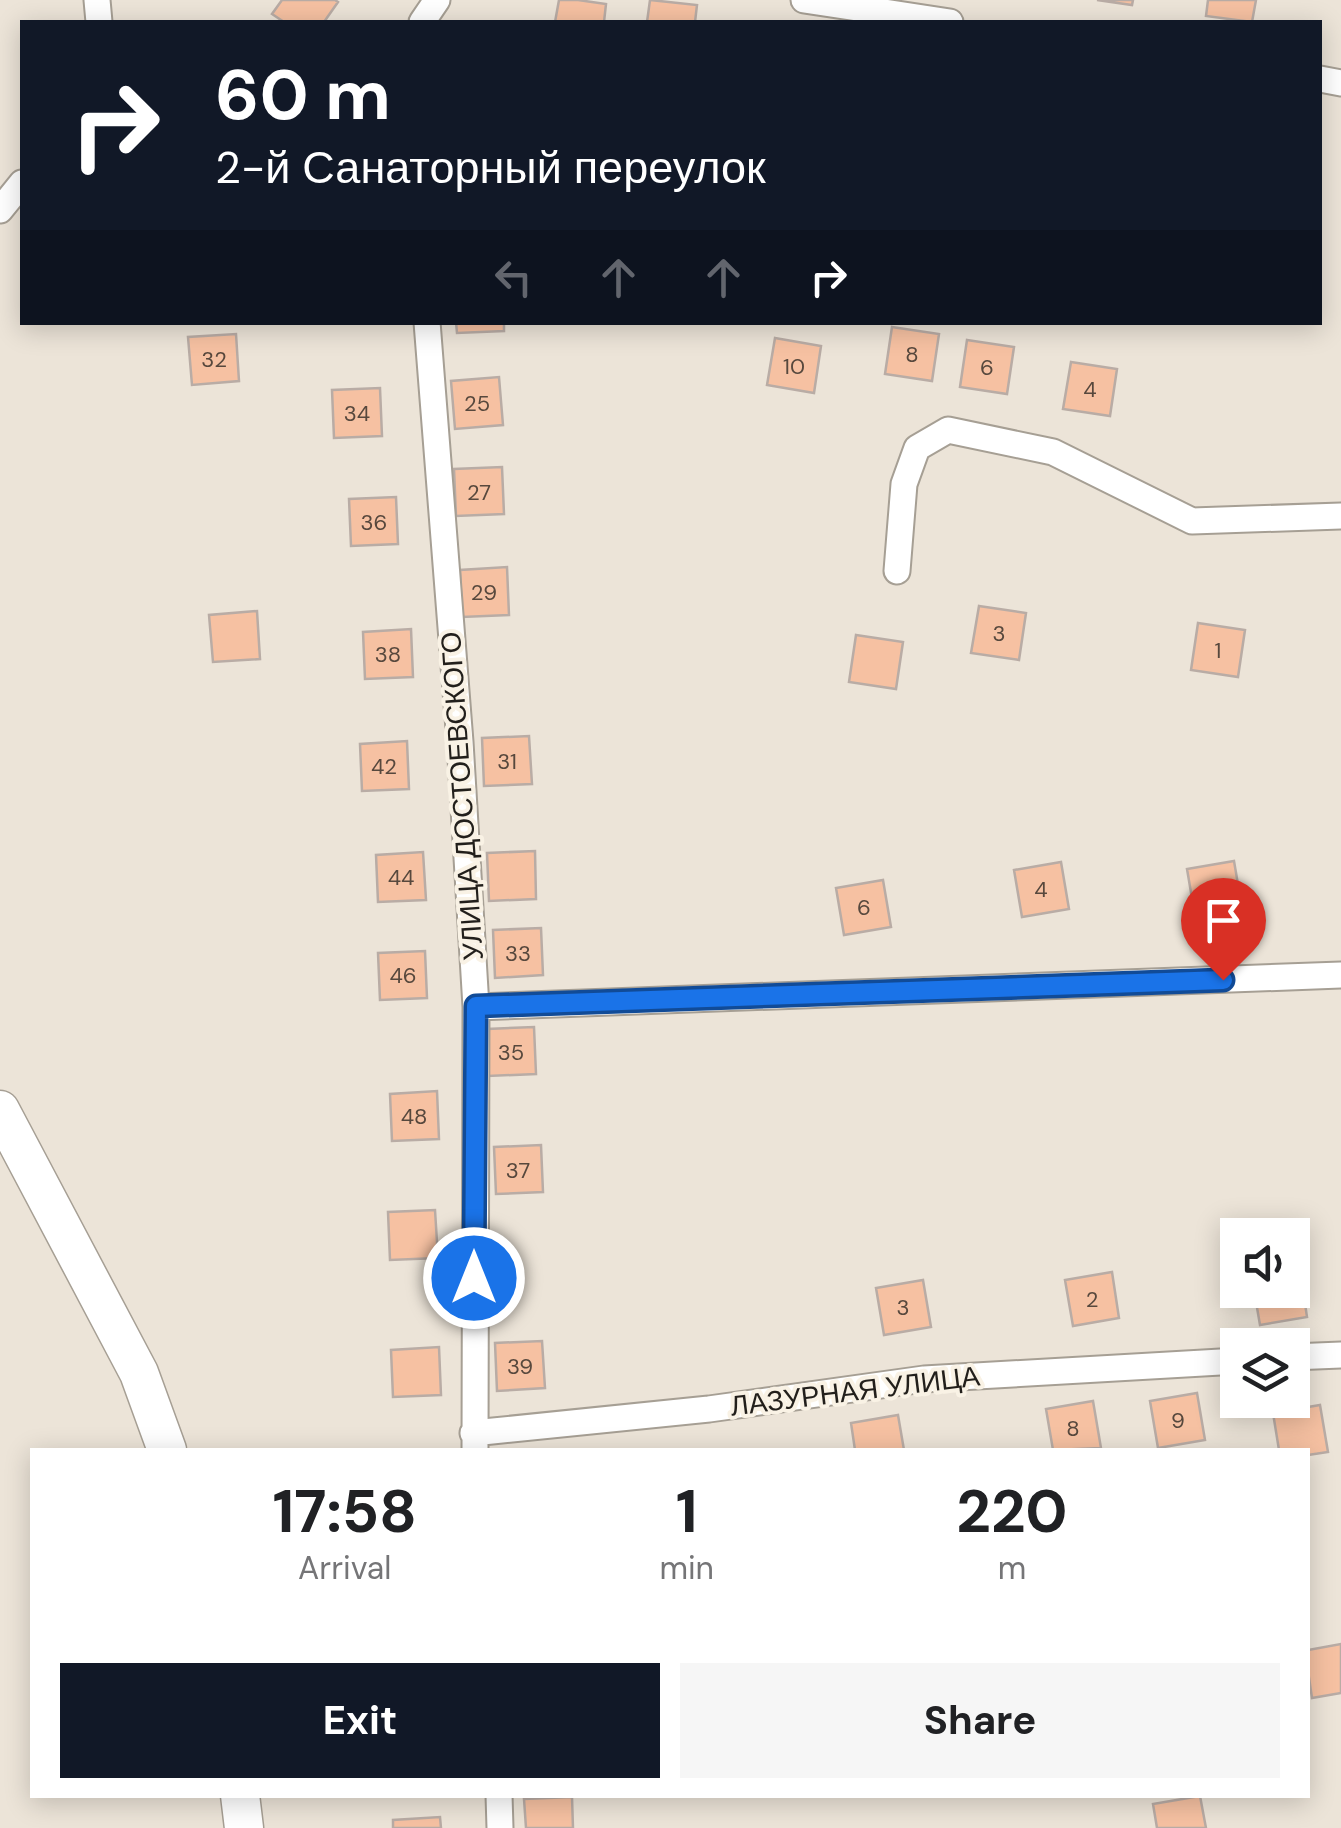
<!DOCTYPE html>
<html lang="en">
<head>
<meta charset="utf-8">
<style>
	body { margin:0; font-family:"DM Sans",sans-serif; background:#f6f6f6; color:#202124; height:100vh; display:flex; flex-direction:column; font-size:38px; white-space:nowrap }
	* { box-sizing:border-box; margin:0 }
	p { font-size:32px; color:#757577 }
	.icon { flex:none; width:55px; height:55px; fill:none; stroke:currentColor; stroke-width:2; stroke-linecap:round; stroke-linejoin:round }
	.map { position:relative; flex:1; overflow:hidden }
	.sheet { position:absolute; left:30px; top:1448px; width:1280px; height:350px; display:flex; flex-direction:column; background:#fff; border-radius:0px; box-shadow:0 5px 25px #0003 }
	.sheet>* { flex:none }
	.top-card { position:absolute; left:20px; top:20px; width:1302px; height:305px; border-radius:0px; box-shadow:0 5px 25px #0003; background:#111827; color:#fff; overflow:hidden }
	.controls { position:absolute; left:1220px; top:1218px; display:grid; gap:20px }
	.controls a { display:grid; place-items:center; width:90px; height:90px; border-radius:0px; background:#fff; box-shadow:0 5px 25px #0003; font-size:50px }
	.pin { position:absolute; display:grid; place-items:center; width:85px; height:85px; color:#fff; margin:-102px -42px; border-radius:50% 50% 50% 0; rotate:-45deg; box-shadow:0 0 10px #0007 }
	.pin .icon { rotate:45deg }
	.me { position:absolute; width:110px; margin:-55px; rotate:0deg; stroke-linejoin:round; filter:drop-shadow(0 0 8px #0008) }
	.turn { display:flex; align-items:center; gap:35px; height:210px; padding:0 30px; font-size:45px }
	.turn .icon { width:130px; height:130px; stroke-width:2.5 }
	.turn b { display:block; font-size:70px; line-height:85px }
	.lanes { display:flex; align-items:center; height:95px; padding:0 30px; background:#0003; justify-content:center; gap:50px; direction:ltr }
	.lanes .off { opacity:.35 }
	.eta { display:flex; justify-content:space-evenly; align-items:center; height:170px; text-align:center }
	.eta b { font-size:60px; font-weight:700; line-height:70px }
	.action { display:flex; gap:20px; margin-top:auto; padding:20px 30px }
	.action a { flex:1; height:115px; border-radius:0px; background:#111827; color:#fff; font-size:40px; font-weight:700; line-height:115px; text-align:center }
	.action a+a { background:#f6f6f6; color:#202124 }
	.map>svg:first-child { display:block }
</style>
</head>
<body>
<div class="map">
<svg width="1341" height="1828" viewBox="0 0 1341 1828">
	<rect width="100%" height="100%" fill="#ece4d8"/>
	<path fill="#f6c1a2" stroke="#b9aca5" stroke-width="2.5" d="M 282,0 L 335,0 L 338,2 L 324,22 L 284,22 L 272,14 Z
		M 559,0 L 578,0 L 606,4 L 604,22 L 555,22 Z
		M 650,0 L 697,5 L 695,22 L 647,22 Z
		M 1097,0 L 1133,0 L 1132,5 Z
		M 1208,0 L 1256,0 L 1252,22 L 1206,16 Z
		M 456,322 L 504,322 L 504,331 L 457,333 Z
		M 892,327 L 939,334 L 932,381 L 885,374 Z
		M 236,334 L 239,381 L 192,385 L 188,337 Z
		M 775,338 L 821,346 L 814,393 L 767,385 Z
		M 967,340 L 1014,347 L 1007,394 L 960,387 Z
		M 1071,362 L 1117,369 L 1110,416 L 1063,409 Z
		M 499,377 L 503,425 L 455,429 L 451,381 Z
		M 380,388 L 382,436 L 334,438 L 332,390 Z
		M 502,467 L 504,514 L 456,516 L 454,469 Z
		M 396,497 L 398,544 L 351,546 L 349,499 Z
		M 507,567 L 509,615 L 462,617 L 460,570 Z
		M 979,606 L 1026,613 L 1019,660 L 971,653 Z
		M 257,611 L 260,659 L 213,662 L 209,615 Z
		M 1198,623 L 1245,630 L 1238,677 L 1191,670 Z
		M 411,629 L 413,677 L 365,679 L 363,632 Z
		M 856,635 L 903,642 L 896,689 L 849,682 Z
		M 529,736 L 532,784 L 484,786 L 482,738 Z
		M 407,741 L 409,789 L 362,791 L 360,744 Z
		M 535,851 L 536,899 L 489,901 L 487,853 Z
		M 423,852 L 426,900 L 378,902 L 376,855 Z
		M 1234,861 L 1242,908 L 1195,916 L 1187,869 Z
		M 1061,862 L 1069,909 L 1022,917 L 1014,870 Z
		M 883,880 L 891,927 L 844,935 L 836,888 Z
		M 541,928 L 543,975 L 495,978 L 493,930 Z
		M 425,951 L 427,998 L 380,1000 L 378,953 Z
		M 534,1027 L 536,1074 L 488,1076 L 487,1029 Z
		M 437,1091 L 439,1139 L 392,1141 L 390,1094 Z
		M 541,1145 L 543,1192 L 496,1194 L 494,1147 Z
		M 435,1210 L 438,1258 L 390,1260 L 388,1212 Z
		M 1300,1270 L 1307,1317 L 1260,1325 L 1254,1290 L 1292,1290 L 1292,1271 Z
		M 1112,1272 L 1119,1318 L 1073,1326 L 1065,1280 Z
		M 923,1280 L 931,1327 L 884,1335 L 876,1288 Z
		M 542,1341 L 545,1388 L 497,1391 L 495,1343 Z
		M 439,1347 L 441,1395 L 393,1397 L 391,1350 Z
		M 1197,1393 L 1205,1440 L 1158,1448 L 1150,1401 Z
		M 1093,1401 L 1101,1448 L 1053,1450 L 1046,1409 Z
		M 1320,1405 L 1328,1452 L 1308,1455 L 1308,1450 L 1279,1450 L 1273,1413 Z
		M 898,1415 L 904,1450 L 855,1450 L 851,1423 Z
		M 1341,1644 L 1341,1693 L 1312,1698 L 1308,1671 L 1308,1650 Z
		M 1200,1796 L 1206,1828 L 1157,1828 L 1153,1804 Z
		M 572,1797 L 573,1828 L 526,1828 L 524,1799 Z
		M 440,1817 L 441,1828 L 393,1828 L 393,1820 Z"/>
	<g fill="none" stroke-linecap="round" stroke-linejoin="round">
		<defs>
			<path id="street" d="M 97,0 L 99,22
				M 804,0 L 950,22
				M 422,22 L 437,0
				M 1320,79 L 1341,83
				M 0,210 L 22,183
				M 427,322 L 460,742 L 476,1007 L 475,1450
				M 897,571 L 904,484 L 917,448 L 948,430 L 1053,452 L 1192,521 L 1341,516
				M 476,1007 L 1341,975
				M 1292,1357 L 1341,1355
				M 473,1433 L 709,1409 L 924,1379 L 1238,1361
				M 499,1795 L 500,1828"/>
			<path id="secondary" d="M 0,1110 L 139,1373 L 167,1450
				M 240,1795 L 244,1828"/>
		</defs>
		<use href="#street" stroke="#a69f94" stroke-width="29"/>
		<use href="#secondary" stroke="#a69f94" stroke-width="41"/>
		<use href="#street" stroke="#fff" stroke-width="25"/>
		<use href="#secondary" stroke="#fff" stroke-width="38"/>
	</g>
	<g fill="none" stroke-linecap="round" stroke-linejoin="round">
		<defs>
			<path id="route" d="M 474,1278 L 476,1006 L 1223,980"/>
		</defs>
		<use href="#route" stroke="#114b97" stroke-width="25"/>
		<use href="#route" stroke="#1a73e8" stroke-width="18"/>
	</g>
	<g text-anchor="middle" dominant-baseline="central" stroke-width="8" stroke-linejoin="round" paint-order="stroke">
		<g font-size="22" fill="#57483d">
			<text x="912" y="354">8</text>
			<text x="214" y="359">32</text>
			<text x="794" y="366">10</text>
			<text x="987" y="367">6</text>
			<text x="1090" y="389">4</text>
			<text x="477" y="403">25</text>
			<text x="357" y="413">34</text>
			<text x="479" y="492">27</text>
			<text x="374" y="522">36</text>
			<text x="484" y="592">29</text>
			<text x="999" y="633">3</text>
			<text x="1218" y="650">1</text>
			<text x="388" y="654">38</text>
			<text x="507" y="761">31</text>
			<text x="384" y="766">42</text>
			<text x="401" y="877">44</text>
			<text x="1041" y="889">4</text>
			<text x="864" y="907">6</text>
			<text x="518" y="953">33</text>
			<text x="403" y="975">46</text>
			<text x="511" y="1052">35</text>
			<text x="414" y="1116">48</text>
			<text x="518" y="1170">37</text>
			<text x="1092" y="1299">2</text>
			<text x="903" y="1307">3</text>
			<text x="520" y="1366">39</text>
			<text x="1178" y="1420">9</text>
			<text x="1073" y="1428">8</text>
		</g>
		<g font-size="28" fill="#221f1b" stroke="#f9f2e5">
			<text transform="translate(462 796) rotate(-94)">УЛИЦА ДОСТОЕВСКОГО</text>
			<text transform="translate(855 1391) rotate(-7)">ЛАЗУРНАЯ УЛИЦА</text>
		</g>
	</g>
</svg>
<div class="controls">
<a><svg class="icon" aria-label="sound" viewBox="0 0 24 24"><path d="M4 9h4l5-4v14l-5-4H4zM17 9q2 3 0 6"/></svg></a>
<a><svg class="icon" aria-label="layers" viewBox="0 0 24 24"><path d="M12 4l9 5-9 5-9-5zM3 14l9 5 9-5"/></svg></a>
</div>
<div class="pin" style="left:1223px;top:980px;background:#d93025"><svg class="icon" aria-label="arrive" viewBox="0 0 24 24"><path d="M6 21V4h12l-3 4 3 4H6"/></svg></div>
<svg class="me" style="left:474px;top:1278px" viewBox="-20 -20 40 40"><circle r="17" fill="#1a73e8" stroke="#fff" stroke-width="3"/><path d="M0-11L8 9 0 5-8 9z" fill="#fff"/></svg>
<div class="top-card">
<div class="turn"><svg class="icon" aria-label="right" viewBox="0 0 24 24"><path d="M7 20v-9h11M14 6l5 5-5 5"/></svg><div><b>60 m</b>2-й Санаторный переулок</div></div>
<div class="lanes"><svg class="icon off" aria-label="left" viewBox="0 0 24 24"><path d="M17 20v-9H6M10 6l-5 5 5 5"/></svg><svg class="icon off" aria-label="ahead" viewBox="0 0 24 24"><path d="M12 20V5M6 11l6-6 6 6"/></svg><svg class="icon off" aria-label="ahead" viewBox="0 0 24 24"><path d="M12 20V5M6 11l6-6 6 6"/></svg><svg class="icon" aria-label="right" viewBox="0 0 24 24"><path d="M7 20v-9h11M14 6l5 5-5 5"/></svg></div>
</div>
<section class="sheet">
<div class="eta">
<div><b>17:58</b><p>Arrival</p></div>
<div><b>1</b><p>min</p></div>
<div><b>220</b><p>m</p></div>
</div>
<div class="action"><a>Exit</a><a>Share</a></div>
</section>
</div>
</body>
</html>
